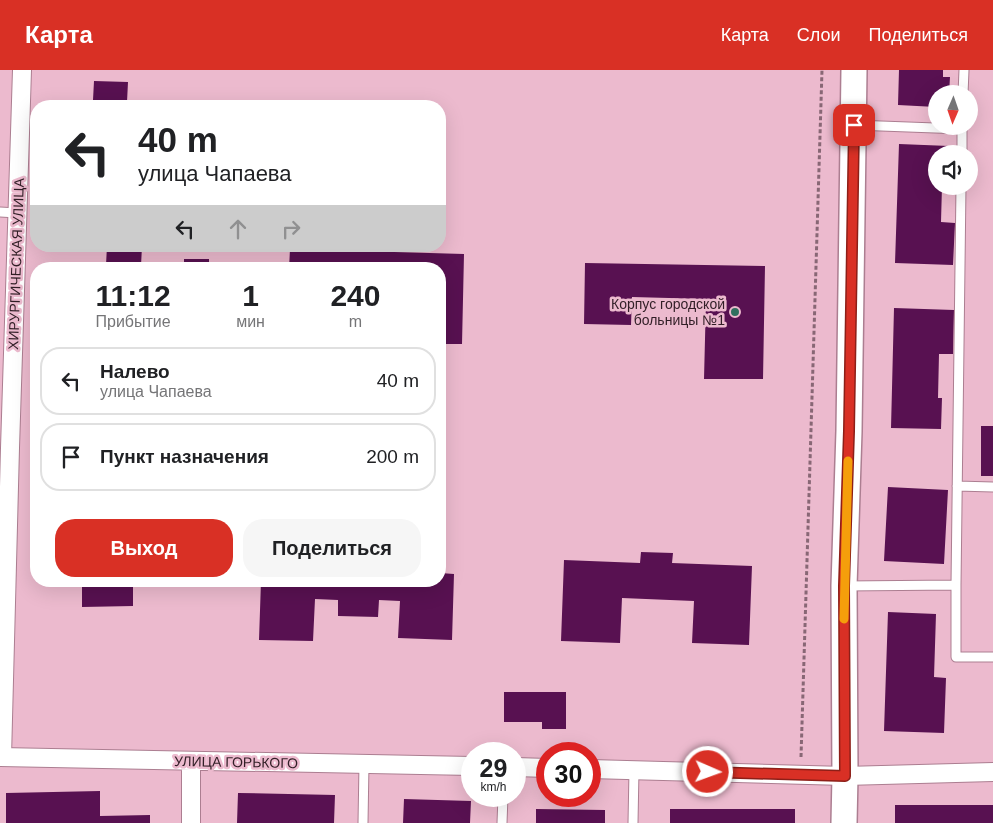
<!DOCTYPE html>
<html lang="ru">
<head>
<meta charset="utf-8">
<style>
	body { margin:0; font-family:Arial,sans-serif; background:#f6f6f6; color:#202124; height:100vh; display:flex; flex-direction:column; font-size:19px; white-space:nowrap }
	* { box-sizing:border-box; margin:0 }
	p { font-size:16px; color:#757577 }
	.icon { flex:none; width:28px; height:28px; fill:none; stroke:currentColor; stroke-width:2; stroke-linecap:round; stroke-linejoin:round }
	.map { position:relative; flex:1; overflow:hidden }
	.details { position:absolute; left:30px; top:192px; width:416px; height:325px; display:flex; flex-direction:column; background:#fff; border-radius:20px; box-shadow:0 5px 20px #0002 }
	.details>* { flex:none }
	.banner { position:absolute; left:30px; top:30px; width:416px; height:152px; border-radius:20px; box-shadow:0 5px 20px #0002; background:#fff; color:#202124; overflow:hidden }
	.needle { width:32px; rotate:182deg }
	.tools { position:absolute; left:928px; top:15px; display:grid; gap:10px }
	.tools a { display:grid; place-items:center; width:50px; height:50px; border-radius:50%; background:#fff; box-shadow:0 5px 20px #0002; font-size:25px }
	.speed { position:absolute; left:461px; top:672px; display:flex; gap:10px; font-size:25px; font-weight:700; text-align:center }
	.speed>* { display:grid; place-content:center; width:65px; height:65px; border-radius:50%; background:#fff; box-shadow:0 5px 20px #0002; line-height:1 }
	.speed small { font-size:12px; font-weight:400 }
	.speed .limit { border:8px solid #d22; background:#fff; color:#111 }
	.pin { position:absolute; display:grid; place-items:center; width:42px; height:42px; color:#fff; margin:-21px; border-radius:10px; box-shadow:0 2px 8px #0006 }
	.me { position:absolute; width:55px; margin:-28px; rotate:92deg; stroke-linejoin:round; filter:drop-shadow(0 0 4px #0008) }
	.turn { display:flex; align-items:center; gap:18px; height:105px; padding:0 25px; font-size:22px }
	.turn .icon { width:65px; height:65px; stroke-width:2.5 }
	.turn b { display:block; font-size:35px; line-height:42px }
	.lanes { display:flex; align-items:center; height:48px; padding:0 25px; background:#0003; justify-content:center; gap:25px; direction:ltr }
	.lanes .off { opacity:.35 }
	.eta { display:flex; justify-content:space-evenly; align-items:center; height:85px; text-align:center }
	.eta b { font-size:30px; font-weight:700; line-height:35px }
	.cta { display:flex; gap:10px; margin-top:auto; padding:10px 25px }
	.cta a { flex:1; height:58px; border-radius:20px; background:#d93025; color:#fff; font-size:20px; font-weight:700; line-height:58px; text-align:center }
	.cta a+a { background:#f6f6f6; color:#202124 }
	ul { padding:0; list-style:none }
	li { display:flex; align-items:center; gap:15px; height:68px; margin:0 10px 8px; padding:0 15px; border:2px solid #e0e0e0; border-radius:20px }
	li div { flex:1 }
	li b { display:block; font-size:19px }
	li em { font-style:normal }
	header { display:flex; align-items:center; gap:30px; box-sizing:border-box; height:70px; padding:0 25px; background:#d93025; color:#fff }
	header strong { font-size:24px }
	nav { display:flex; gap:28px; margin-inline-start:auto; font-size:18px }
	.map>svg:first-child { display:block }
</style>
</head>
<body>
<header>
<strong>Карта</strong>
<nav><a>Карта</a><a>Слои</a><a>Поделиться</a></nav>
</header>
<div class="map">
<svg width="993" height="753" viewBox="0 0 993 753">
	<rect width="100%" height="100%" fill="#ecbace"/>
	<path fill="#581151" d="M 899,0 L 943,0 L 943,7 L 950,7 L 949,24 L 936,24 L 936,37 L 898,35 Z
		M 94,11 L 128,12 L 127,32 L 149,32 L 149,36 L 81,36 L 82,30 L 93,30 Z
		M 899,74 L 949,76 L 949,84 L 936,84 L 936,116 L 942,116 L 941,152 L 955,153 L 953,195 L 895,193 Z
		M 107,176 L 142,176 L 141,196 L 106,195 Z
		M 290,179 L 464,184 L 462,274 L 440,274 L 440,199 L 289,199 Z
		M 184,189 L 209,189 L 209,199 L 184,199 Z
		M 585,193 L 765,196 L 763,309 L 704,309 L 706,229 L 632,227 L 631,255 L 584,254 Z
		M 894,238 L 954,240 L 953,284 L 939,284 L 938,328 L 942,328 L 941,359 L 891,358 Z
		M 981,356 L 993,356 L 993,406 L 981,406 Z
		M 888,417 L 948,420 L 944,494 L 884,491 Z
		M 641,482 L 673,483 L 672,493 L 752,496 L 749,575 L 692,573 L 694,531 L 622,528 L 620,573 L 561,571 L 564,490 L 640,493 Z
		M 440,503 L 454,504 L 452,570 L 398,568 L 400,531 L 379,530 L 378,547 L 338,546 L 338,530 L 315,529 L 313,571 L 259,570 L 261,511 L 440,511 Z
		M 82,511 L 133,511 L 133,536 L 82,537 Z
		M 888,542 L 936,544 L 934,607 L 946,608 L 944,663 L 884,661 Z
		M 504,622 L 566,622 L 566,659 L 542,659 L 542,652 L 504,652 Z
		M 100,721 L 100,746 L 150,745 L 150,753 L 6,753 L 6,723 Z
		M 238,723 L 335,725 L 334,753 L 237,753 Z
		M 404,729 L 471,731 L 470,753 L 403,753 Z
		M 895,735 L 993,735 L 993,753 L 895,753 Z
		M 536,739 L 605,740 L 605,753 L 536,753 Z
		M 670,739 L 795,739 L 795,753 L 670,753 Z"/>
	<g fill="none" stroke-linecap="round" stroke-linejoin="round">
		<defs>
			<path id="service" d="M 963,24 L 964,0
				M 854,55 L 962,59 L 962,56
				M 962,84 L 962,59
				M 0,142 L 17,143
				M 957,416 L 993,417
				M 956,515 L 961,116
				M 844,516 L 956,515 L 956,587 L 993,587
				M 363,753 L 364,694
				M 502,753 L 503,726
				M 633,753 L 634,700"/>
			<path id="minor" d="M 0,687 L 472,696
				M 2,687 L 10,378 L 22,0
				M 515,697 L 548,698
				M 590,699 L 845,706 L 993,702
				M 191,753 L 191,691"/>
			<path id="secondary" d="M 844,753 L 845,706 L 844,516 L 849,361 L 854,0"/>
		</defs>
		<use href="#service" stroke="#ac7e91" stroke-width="11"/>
		<use href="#minor" stroke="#ac7e91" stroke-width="20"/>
		<use href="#secondary" stroke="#ac7e91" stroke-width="28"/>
		<path stroke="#886775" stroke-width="3" stroke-dasharray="4 2.5" stroke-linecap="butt" d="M 801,687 L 822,0"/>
		<use href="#service" stroke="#fff" stroke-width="9"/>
		<use href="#minor" stroke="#fff" stroke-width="18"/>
		<use href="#secondary" stroke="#fff" stroke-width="25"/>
	</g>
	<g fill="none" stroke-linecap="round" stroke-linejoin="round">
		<defs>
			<path id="route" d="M 708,702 L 845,706 L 844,516 L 849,361 L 854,55"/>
		</defs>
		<use href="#route" stroke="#8d1f18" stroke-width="12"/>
		<use href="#route" stroke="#d93025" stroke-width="9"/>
		<path stroke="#f59e0b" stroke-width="9" d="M 844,549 L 848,391"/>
	</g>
	<circle fill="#30705f" stroke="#ecbace" stroke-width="2" cx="735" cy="242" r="5"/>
	<g text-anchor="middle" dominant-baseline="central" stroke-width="5" stroke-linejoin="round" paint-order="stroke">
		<g font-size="14" fill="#311e26" stroke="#ecbace">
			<text transform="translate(16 194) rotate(-88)">ХИРУРГИЧЕСКАЯ УЛИЦА</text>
			<text transform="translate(236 692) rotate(1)">УЛИЦА ГОРЬКОГО</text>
		</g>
		<g font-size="14" fill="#311e26" stroke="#ecbace" text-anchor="end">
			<text x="725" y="234">Корпус городской<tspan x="725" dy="16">больницы №1</tspan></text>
		</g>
	</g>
</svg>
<div class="tools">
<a><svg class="needle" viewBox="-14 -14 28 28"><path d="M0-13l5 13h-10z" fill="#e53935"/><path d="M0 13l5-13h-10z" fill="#757577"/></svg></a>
<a><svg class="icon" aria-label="sound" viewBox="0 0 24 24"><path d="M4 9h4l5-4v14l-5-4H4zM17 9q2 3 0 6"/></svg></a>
</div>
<div class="speed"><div>29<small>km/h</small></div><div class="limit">30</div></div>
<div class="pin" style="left:854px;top:55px;background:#d93025"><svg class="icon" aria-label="arrive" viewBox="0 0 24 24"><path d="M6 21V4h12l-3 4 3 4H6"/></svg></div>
<svg class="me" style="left:708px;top:702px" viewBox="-20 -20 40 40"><circle r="17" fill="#d93025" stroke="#fff" stroke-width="3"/><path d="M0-11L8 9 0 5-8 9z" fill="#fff"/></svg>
<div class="banner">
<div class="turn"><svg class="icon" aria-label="left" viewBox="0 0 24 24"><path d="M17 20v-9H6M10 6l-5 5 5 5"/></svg><div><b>40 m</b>улица Чапаева</div></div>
<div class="lanes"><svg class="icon" aria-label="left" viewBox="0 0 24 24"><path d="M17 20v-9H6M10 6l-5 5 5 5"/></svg><svg class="icon off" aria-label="ahead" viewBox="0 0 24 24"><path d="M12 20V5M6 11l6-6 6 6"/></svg><svg class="icon off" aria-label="right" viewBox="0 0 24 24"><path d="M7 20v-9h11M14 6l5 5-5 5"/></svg></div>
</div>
<section class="details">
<div class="eta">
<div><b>11:12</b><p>Прибытие</p></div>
<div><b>1</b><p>мин</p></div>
<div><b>240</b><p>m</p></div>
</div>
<ul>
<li><svg class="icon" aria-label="left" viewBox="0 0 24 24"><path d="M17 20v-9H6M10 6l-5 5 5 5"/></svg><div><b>Налево</b><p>улица Чапаева</p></div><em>40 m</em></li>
<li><svg class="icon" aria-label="arrive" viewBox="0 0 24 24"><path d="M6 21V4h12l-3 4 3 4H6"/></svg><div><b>Пункт назначения</b></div><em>200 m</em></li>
</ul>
<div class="cta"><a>Выход</a><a>Поделиться</a></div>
</section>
</div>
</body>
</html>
